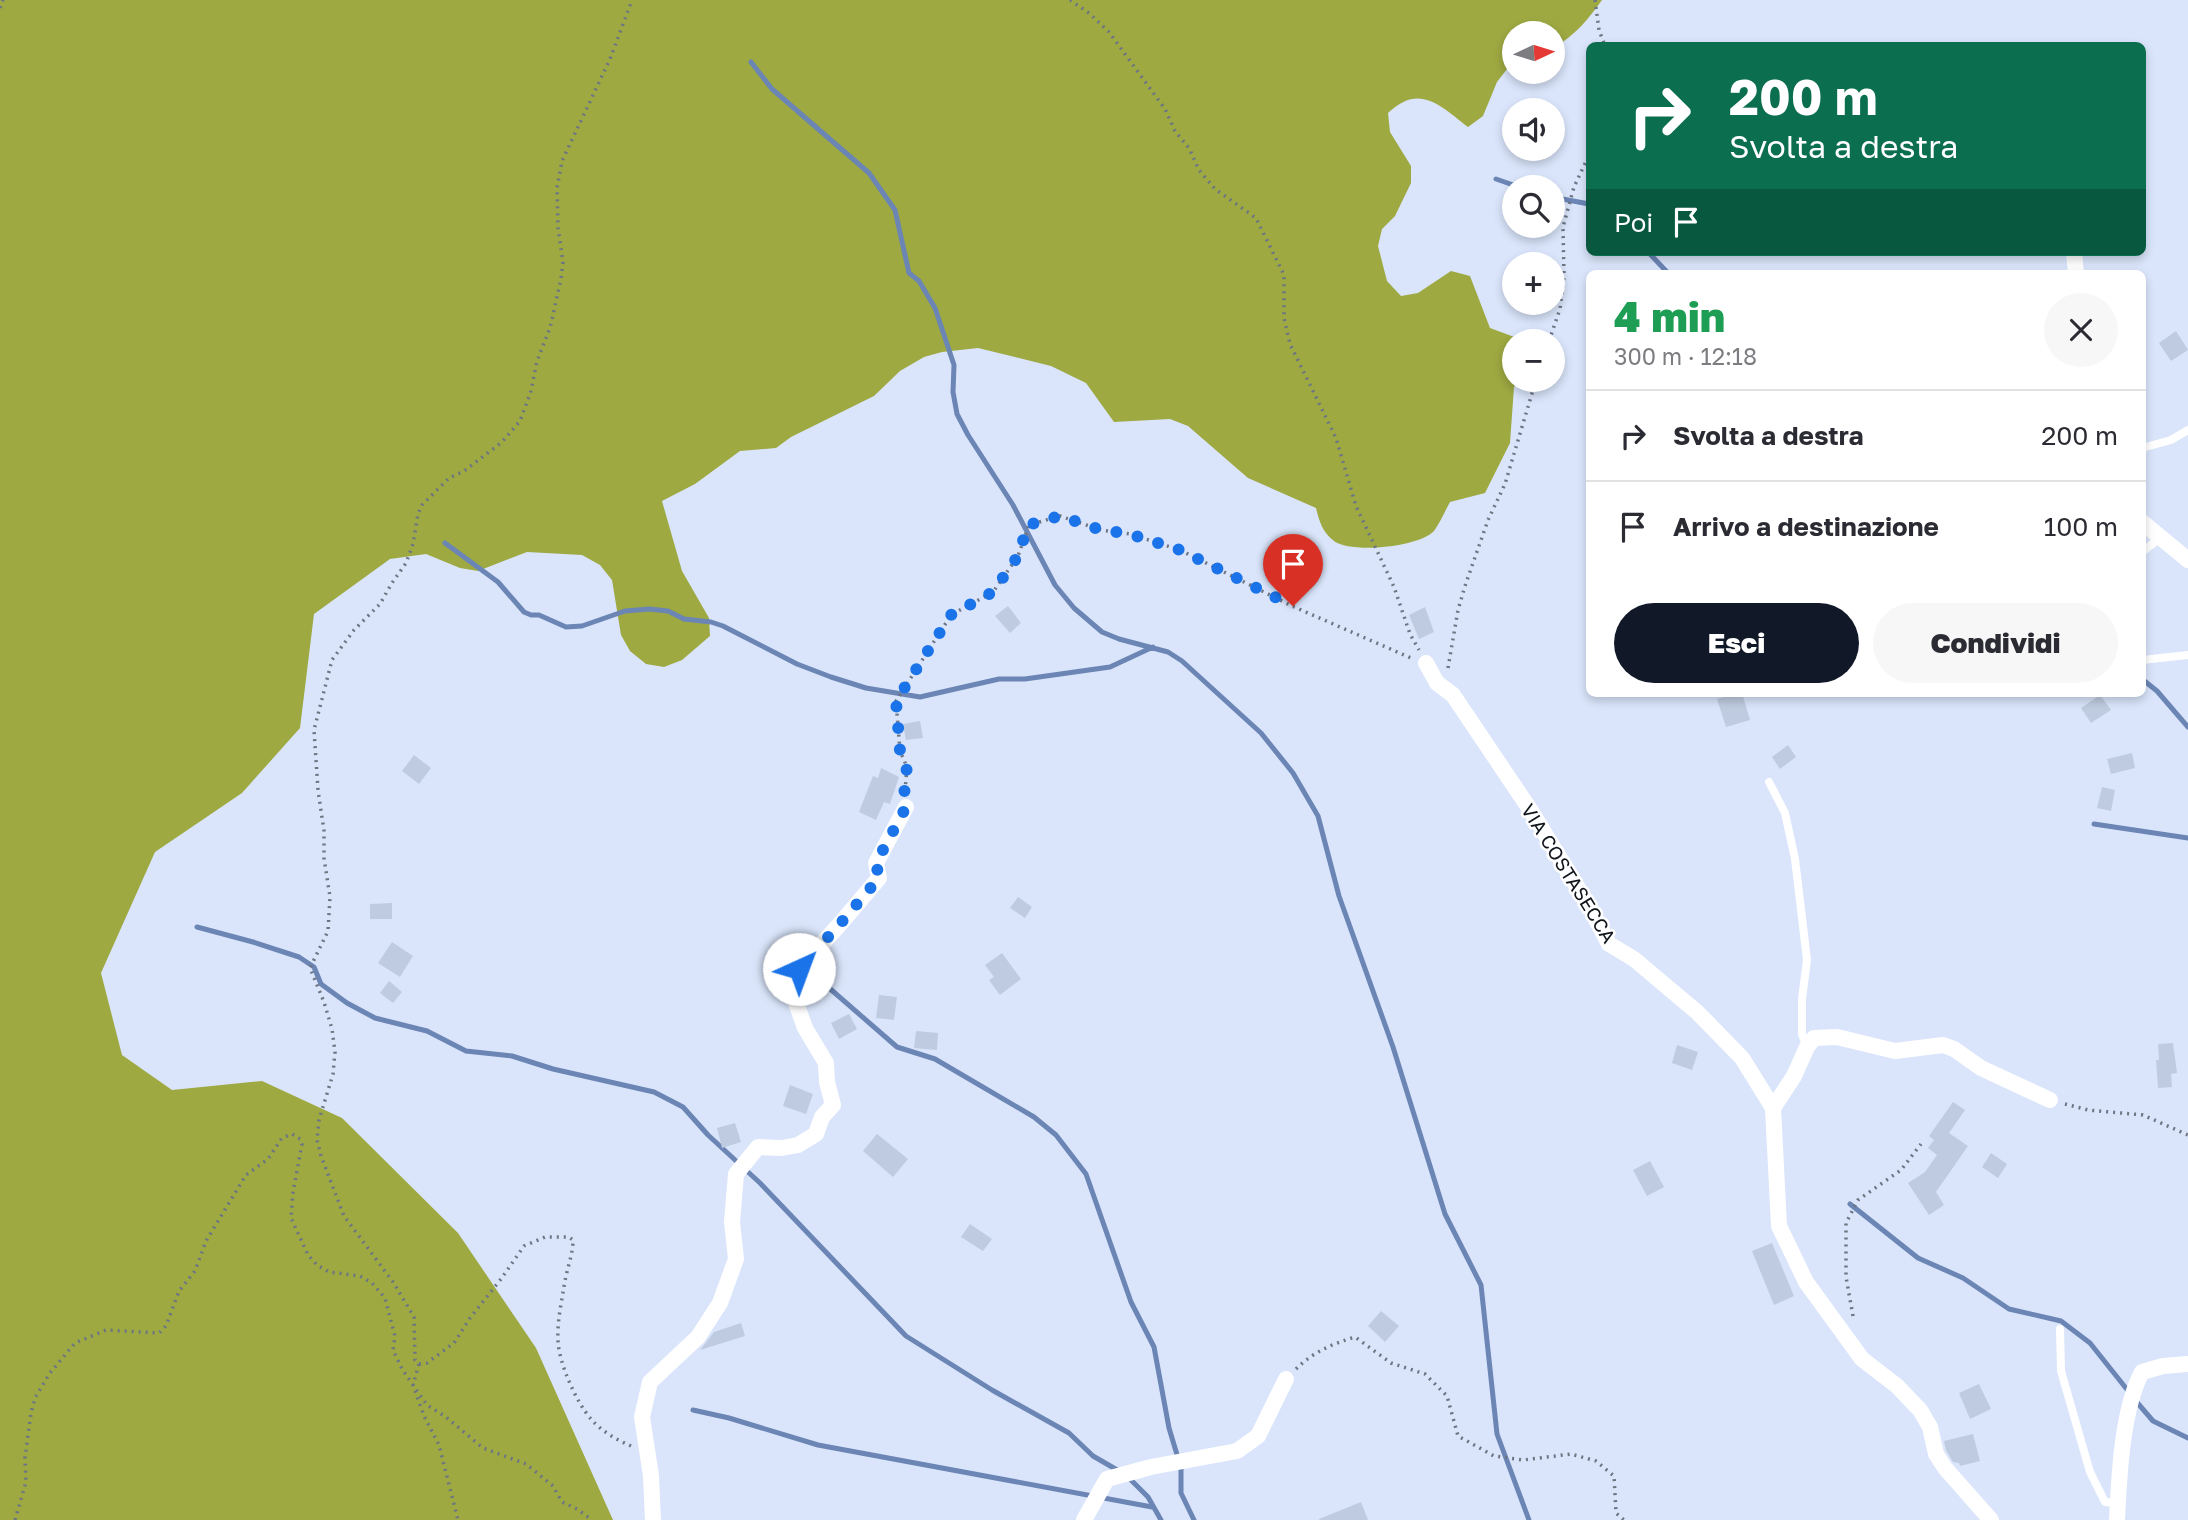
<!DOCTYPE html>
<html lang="it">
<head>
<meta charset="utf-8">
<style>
	body { margin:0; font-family:"Golos Text",sans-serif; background:#f7f7f7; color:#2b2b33; height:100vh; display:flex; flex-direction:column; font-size:26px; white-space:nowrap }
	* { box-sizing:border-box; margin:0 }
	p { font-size:23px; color:#7c7c81 }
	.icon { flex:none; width:38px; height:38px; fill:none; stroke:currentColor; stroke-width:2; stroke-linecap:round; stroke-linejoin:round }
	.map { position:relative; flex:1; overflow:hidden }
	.drawer { position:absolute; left:1586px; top:270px; width:560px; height:427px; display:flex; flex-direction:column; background:#fff; border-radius:10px; box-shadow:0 4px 10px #0003 }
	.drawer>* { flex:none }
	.banner { position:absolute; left:1586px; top:42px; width:560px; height:214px; border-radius:10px; box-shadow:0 4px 10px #0003; background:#0b6e4f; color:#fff; overflow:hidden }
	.needle { width:46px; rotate:86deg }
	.buttons { position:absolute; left:1502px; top:21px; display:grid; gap:14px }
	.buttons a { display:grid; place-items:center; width:63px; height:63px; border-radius:50%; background:#fff; box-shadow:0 4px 10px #0003; font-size:35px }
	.pin { position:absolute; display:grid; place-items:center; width:60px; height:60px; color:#fff; margin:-72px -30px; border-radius:50% 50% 50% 0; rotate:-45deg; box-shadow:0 0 7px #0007 }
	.pin .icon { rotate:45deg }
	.me { position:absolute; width:77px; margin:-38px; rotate:43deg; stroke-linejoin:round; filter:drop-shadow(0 0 5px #0008) }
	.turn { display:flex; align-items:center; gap:24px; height:147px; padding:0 28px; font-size:32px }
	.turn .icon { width:91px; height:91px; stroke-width:2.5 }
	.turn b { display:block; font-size:49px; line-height:60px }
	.then { display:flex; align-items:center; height:66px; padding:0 28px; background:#0003; gap:14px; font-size:26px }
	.round { display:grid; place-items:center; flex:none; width:74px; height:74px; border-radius:37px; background:#f7f7f7 }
	.overview { display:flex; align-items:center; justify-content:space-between; height:119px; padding:0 28px }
	h1 { font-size:42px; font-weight:800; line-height:52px; color:#1e9e55 }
	.action { display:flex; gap:14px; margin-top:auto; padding:14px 28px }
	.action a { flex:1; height:80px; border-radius:42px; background:#111827; color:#fff; font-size:28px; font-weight:800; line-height:80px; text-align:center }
	.action a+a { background:#f7f7f7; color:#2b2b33 }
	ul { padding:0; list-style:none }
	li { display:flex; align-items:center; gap:21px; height:91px; padding:0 28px; border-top:2px solid #e1e1e2 }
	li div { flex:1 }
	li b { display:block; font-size:26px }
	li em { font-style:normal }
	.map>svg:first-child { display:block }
</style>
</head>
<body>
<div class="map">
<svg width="2188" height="1520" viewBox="0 0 2188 1520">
	<rect width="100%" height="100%" fill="#dae5fb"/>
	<path fill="#9ea942" d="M 0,0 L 1602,0 C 1588,20 1575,35 1554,48 L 1552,48 L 1552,33 L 1514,33 L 1514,60 L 1497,82 L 1483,116 L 1468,127 C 1440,105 1419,83 1388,113 L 1390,132 L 1411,166 L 1411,183 L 1395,216 L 1382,229 L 1378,246 L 1387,281 L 1401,296 L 1418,293 L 1451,271 L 1470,276 L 1490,328 L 1525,341 L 1514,341 L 1514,380 L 1519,380 L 1514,387 L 1510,443 L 1485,493 L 1450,502 C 1445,511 1440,523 1434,531 C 1419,547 1352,554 1334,541 C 1323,533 1319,521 1316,508 L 1248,478 L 1188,426 L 1170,419 L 1114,422 L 1086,383 L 1051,366 L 978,348 L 942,352 L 924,357 L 900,371 L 874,396 L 791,437 L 776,448 L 740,451 L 695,484 L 662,501 L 682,571 L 709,618 L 710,636 L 682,660 L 664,667 L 646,664 L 630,651 L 621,635 L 612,580 L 600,565 L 582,555 L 527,552 L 478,571 L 460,568 L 426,554 L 390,559 L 314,614 L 300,728 L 242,793 L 155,852 L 101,973 L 122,1055 L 172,1090 L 262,1081 L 342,1118 L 458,1233 L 536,1348 L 613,1520 L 0,1520 Z"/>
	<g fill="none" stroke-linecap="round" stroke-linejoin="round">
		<path stroke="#6b85b5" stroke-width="5" d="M 751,62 L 772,89 L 869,173 L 895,210 L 909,273 L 919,281 L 935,308 L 954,365 L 953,392 L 957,414 L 968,435 L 1013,505 L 1055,585 L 1074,608 L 1102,632 L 1119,639 L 1168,652 L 1182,661 L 1261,733 L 1293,773 L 1318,816 L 1339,896 L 1393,1047 L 1445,1214 L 1481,1285 L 1497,1434 L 1529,1520
			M 1496,179 L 1519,187
			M 1552,197 L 1589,204
			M 1648,252 L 1668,273
			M 445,543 L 498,582 L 524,612 L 531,615 L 539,615 L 566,627 L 582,626 L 625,611 L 649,609 L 668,611 L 684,619 L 711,622 L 723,626 L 797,664 L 831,677 L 866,688 L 920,697 L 999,679 L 1025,679 L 1110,667 L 1153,647
			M 2142,679 L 2157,691 L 2188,727
			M 2094,824 L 2188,838
			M 197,927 L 253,942 L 299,957 L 314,967 L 321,984 L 347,1003 L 375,1018 L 427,1031 L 466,1051 L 512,1056 L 553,1069 L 654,1092 L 683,1107 L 708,1135 L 760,1183 L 906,1336 L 992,1390 L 1069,1433 L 1093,1456 L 1119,1471
			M 828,987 L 897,1047 L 935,1059 L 1034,1117 L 1056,1135 L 1086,1174 L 1131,1302 L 1154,1347 L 1169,1428 L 1181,1468 L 1181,1493 L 1194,1520
			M 1850,1204 L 1918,1258 L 1963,1278 L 2009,1309 L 2061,1321 L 2090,1343 L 2129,1392
			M 2135,1400 L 2153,1421 L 2188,1438
			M 693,1410 L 729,1418 L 818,1445 L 1152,1507
			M 1127,1476 L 1148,1497 L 1161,1520"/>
	</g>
	<path fill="#bfcbe0" d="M 2176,331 L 2188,350 L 2171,361 L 2159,343 Z
		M 1008,606 L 1021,623 L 1010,633 L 995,616 Z
		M 1425,607 L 1434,632 L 1419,639 L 1409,615 Z
		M 1737,693 L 1742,693 L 1750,720 L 1726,727 L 1717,699 Z
		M 2100,695 L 2111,710 L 2091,723 L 2081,708 Z
		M 920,721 L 923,738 L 906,740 L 903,724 Z
		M 1788,745 L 1796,757 L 1780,769 L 1772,757 Z
		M 2132,753 L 2135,768 L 2111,774 L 2107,759 Z
		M 414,755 L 431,768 L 419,784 L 402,771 Z
		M 881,768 L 899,777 L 890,804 L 884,802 L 876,820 L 859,812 L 873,776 L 878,778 Z
		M 2102,787 L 2115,790 L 2111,811 L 2097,808 Z
		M 1018,897 L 1032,907 L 1025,918 L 1010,908 Z
		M 392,903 L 392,919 L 370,919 L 370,904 Z
		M 392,942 L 413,956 L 400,977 L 378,963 Z
		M 1002,953 L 1021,979 L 1000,995 L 989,980 L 994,977 L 985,965 Z
		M 389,981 L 402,992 L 393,1003 L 380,993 Z
		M 879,995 L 897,997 L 894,1020 L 876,1018 Z
		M 849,1014 L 857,1029 L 839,1039 L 831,1023 Z
		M 916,1031 L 938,1033 L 937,1050 L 914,1048 Z
		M 2173,1043 L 2177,1073 L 2171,1074 L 2172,1087 L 2158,1088 L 2156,1060 L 2159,1060 L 2158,1044 Z
		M 1677,1045 L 1698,1052 L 1692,1070 L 1672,1063 Z
		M 790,1085 L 813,1094 L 806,1114 L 783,1106 Z
		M 1953,1102 L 1965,1110 L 1949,1133 L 1968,1146 L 1936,1192 L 1944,1205 L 1929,1215 L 1908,1183 L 1925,1172 L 1937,1155 L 1928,1148 L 1934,1140 L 1929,1136 Z
		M 735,1123 L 741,1142 L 722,1148 L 717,1128 Z
		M 877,1134 L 908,1159 L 893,1177 L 863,1151 Z
		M 1991,1153 L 2007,1164 L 1998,1178 L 1982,1167 Z
		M 1650,1161 L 1664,1187 L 1647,1196 L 1633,1170 Z
		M 970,1224 L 992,1239 L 983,1251 L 961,1237 Z
		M 1772,1243 L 1794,1296 L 1774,1305 L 1752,1251 Z
		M 1381,1311 L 1399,1326 L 1385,1342 L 1368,1326 Z
		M 741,1323 L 745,1336 L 700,1350 L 714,1332 Z
		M 1979,1384 L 1991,1409 L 1970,1419 L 1959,1393 Z
		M 1973,1434 L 1980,1461 L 1960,1466 L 1959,1463 L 1953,1462 L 1946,1450 L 1944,1441 Z
		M 1361,1502 L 1368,1520 L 1319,1520 L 1319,1519 Z"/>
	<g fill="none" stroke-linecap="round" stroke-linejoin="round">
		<path stroke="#6d7583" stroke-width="3.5" stroke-dasharray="2 5" stroke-linecap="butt" d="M 1070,0 L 1089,13 L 1109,32 L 1165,109 L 1175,131 L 1189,148 L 1199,170 L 1215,189 L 1256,218 L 1284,275 L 1284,318 L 1290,344 L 1336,438 L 1356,506 L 1394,587 L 1410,634 L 1419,650
			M 1595,0 L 1599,30 L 1605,46
			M 0,8 L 3,0
			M 1549,341 L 1560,309 L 1564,277 L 1563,227 L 1574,187 L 1589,155
			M 1448,668 L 1458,610 L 1465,586 L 1488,520 L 1505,484 L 1536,380
			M 905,791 L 907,767 L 900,751 L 896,701 L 951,615 L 993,592 L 1018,556 L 1029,525 L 1060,516 L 1101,530 L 1130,534 L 1180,550 L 1292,606 L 1411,658
			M 2065,1104 L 2088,1110 L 2143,1115 L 2188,1135
			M 1853,1316 L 1846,1277 L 1846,1223 L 1858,1200 L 1901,1170 L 1921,1144
			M 419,1364 L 413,1385 L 424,1416 L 439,1445 L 458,1520
			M 1296,1369 C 1313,1352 1332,1344 1355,1337 L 1391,1363 L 1425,1374 L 1447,1396 L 1458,1436 L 1494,1456 L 1523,1460 L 1571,1454 L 1596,1461 L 1614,1476 L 1616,1513 L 1624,1520
			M 631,1446 C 617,1440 601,1431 591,1419 C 576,1402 559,1363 558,1341 C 557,1323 561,1304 564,1287 C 566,1271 573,1255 573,1240 L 569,1237 L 545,1237 L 524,1246 L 501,1279 L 470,1318 L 454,1343 L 427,1363 L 419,1364 L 415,1360 L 414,1317 L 393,1282 L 344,1216 L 321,1156 L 317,1140 L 319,1120 L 333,1074 L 335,1052 L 332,1029 L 324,1002 L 310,968 L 328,931 L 330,897 L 324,858 L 324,831 L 318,790 L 314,730 L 332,660 L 354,630 L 380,604 L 392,583 L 406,563 L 413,544 L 418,514 L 422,505 L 449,478 L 464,471 L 502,442 L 520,421 L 531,391 L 537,361 L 550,328 L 561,279 L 563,262 L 558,228 L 557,188 L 562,161 L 610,59 L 632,0
			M 15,1520 L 26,1482 L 25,1458 L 31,1413 L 35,1398 L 50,1373 L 75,1343 L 106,1330 L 159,1333 L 166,1326 L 179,1291 L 195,1271 L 206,1241 L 246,1175 L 268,1159 L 282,1138 L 292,1134 L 300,1139 L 302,1144 L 293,1192 L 291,1218 L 308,1255 L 317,1265 L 329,1272 L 360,1276 L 372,1283 L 385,1298 L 395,1336 L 393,1350 L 402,1369 L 427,1405 L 446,1417 L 483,1448 L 526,1464 L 553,1486 L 562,1502 L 577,1509 L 592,1520"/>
		<path stroke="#fff" stroke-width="8" d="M 2142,448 L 2171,440 L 2188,430
			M 2142,552 L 2160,538
			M 2142,660 L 2188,655
			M 1769,782 L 1785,813 L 1795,859 L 1807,960 L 1802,999 L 1802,1034 L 1807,1047
			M 2060,1329 L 2061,1371 L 2090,1472 L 2105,1502 L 2118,1503"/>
		<path stroke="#fff" stroke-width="16" d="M 2074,252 L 2076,273
			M 2142,522 L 2188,560
			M 1426,663 L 1437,683 L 1453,695 L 1531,811 L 1590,908 L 1609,944 L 1634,959 L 1697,1012 L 1742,1058 L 1773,1108 L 1779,1226 L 1806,1282 L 1862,1359 L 1897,1386 L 1920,1410 L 1930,1427 L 1936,1454 L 1945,1468 L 1991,1520
			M 1773,1108 L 1794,1076 L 1807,1047 L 1814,1038 L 1837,1037 L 1895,1051 L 1943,1045 L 1954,1049 L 1981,1068 L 2050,1100
			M 653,1520 L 651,1476 L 642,1417 L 650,1382 L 698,1337 L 720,1303 L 736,1259 L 732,1222 L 736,1174 L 758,1147 L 782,1148 L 798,1145 L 816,1134 L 822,1117 L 833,1105 L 827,1082 L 826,1063 L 805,1028 L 790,986 L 799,969 L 840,924 L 879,878 L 876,863 L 906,807
			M 1084,1520 L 1107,1479 L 1151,1467 L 1237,1451 L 1258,1436 L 1286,1379
			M 2117,1520 C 2119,1477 2122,1409 2142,1372 L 2163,1366 L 2188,1364"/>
	</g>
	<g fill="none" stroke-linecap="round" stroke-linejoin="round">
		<path stroke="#1a73e8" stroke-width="12" stroke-dasharray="0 21.6" d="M 799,969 L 840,924 L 879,878 L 876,863 L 906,807 L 904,786 L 907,767 L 900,751 L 896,701 L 951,615 L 993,592 L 1018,556 L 1028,525 L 1060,516 L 1101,530 L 1130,534 L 1180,550 L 1293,606"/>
	</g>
	<g text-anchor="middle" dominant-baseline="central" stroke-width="5" stroke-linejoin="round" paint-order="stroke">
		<g font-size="19" fill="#10141b" stroke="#fff">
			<text transform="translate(1569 873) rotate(58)">VIA COSTASECCA</text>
		</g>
	</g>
</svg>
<div class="buttons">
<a><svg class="needle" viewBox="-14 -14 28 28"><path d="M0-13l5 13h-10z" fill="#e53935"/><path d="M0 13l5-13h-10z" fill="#7c7c81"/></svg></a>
<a><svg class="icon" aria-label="sound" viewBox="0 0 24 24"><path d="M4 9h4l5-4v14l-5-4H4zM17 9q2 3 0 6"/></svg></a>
<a><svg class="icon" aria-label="search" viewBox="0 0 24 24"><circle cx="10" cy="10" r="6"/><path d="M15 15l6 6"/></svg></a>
<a>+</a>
<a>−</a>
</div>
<div class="pin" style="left:1293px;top:606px;background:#d93025"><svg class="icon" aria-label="arrive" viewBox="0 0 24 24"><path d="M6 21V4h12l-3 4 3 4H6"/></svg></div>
<svg class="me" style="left:799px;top:969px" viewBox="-20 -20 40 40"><circle r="19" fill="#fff"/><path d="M0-13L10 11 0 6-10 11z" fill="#1a73e8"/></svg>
<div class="banner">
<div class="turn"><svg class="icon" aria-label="right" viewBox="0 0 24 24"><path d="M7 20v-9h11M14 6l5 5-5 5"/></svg><div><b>200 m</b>Svolta a destra</div></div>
<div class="then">Poi<svg class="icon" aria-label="arrive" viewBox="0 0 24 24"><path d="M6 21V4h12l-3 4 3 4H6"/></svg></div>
</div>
<section class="drawer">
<div class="overview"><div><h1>4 min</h1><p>300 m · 12:18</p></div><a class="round"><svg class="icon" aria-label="close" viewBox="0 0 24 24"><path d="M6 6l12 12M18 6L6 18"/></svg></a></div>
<ul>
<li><svg class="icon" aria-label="right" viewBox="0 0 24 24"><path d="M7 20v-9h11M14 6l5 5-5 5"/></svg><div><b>Svolta a destra</b></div><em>200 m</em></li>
<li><svg class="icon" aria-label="arrive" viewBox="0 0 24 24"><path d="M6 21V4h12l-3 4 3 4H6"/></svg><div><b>Arrivo a destinazione</b></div><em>100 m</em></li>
</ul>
<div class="action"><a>Esci</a><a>Condividi</a></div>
</section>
</div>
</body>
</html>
